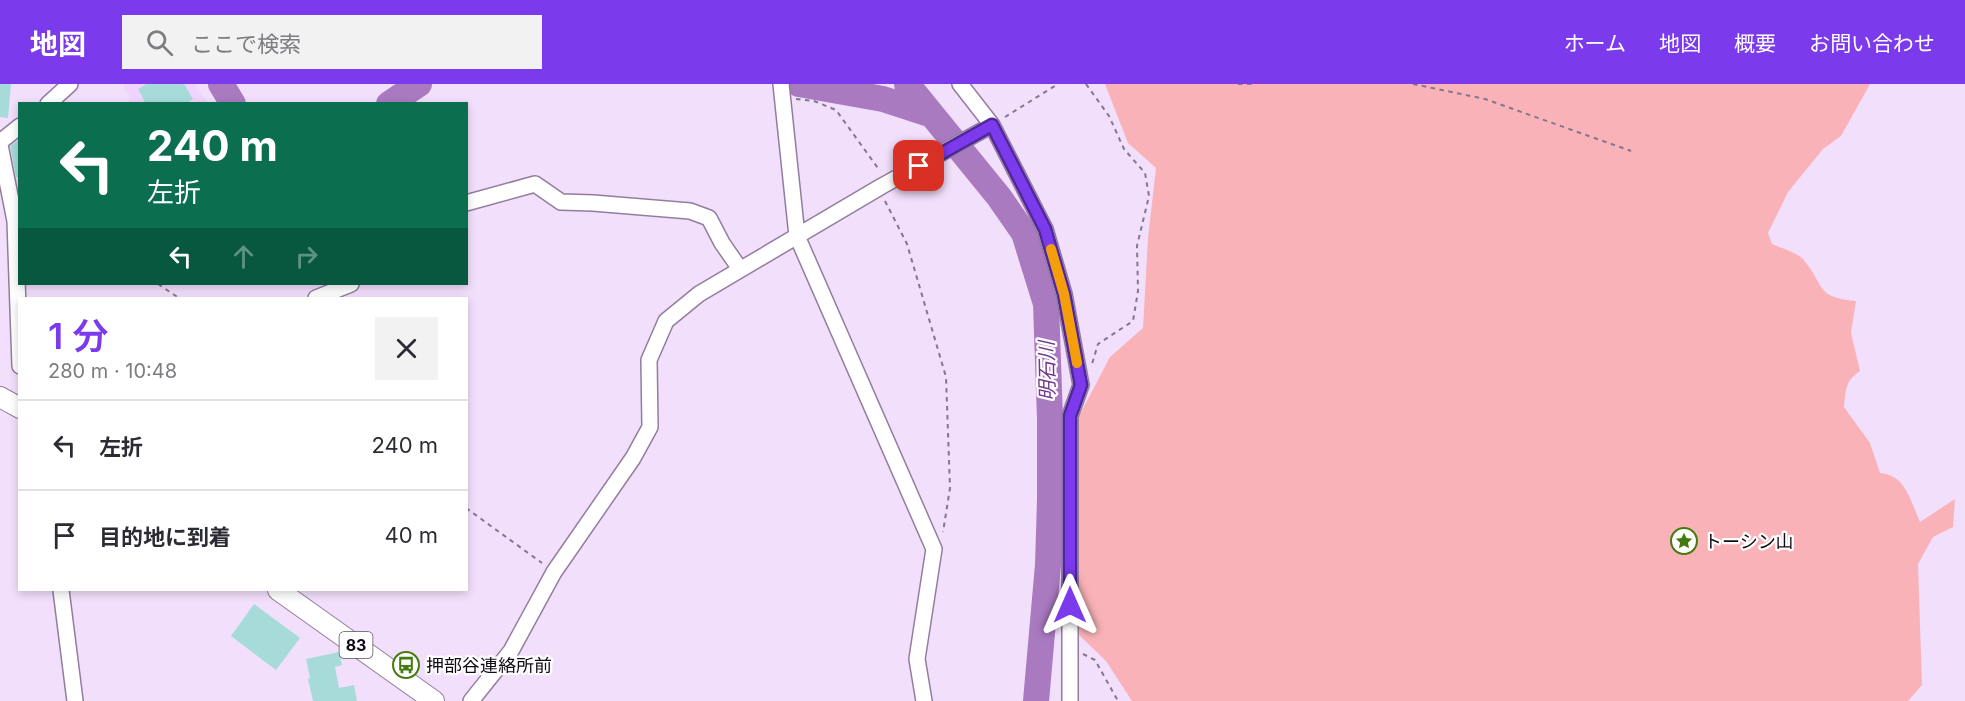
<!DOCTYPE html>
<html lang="ja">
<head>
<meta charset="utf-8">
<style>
	body { margin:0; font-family:Inter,"Noto Sans JP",sans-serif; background:#f2f2f3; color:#2b2b33; height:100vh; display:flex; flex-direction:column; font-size:22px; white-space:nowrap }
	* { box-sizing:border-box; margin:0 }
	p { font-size:20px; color:#7c7c81 }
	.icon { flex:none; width:33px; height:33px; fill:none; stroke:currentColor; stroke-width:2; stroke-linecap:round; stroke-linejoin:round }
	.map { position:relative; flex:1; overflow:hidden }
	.details { position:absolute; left:18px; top:213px; width:450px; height:294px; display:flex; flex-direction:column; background:#fff; border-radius:0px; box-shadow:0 3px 9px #0003 }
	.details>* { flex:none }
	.guide { position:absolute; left:18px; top:18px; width:450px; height:183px; border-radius:0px; box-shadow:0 3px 9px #0003; background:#0b6e4f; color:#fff; overflow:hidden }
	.pin { position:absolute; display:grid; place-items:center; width:51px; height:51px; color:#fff; margin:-26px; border-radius:12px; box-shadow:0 3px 9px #0006 }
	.me { position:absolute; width:66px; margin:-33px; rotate:0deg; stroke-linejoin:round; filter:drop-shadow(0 0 4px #0008) }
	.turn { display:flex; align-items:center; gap:21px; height:126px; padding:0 30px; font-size:27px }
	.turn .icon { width:78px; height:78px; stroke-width:2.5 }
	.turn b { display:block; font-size:42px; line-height:51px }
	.lanes { display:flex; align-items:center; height:57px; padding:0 30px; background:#0003; justify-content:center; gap:30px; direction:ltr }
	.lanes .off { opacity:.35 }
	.round { display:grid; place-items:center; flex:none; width:63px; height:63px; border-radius:0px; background:#f2f2f3 }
	.overview { display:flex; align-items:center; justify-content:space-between; height:102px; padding:0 30px }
	h1 { font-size:36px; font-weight:600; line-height:45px; color:#7c3aed }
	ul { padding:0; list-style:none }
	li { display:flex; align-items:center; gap:18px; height:90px; padding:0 30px; border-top:2px solid #e1e1e2 }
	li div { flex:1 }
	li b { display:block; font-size:22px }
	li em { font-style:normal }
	header { display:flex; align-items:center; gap:36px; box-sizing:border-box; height:84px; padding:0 30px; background:#7c3aed; color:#fff }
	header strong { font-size:28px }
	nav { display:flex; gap:33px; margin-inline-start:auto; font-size:21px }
	.search { width:420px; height:54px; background:#f2f2f3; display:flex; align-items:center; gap:15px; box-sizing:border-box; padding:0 21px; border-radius:0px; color:#7c7c81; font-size:22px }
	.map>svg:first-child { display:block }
</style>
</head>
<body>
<header>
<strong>地図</strong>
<div class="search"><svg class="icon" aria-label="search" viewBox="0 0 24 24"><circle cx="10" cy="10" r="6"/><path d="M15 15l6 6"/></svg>ここで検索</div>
<nav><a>ホーム</a><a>地図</a><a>概要</a><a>お問い合わせ</a></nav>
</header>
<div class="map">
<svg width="1965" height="617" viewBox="0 0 1965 617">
	<rect width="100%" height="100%" fill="#f2dffc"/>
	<path fill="#f0d4fe" d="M 124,0 L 195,0 L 208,19 L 129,19 L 129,10 L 124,4 Z"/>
	<path fill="#f9b3b8" d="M 1105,0 L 1870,0 L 1841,52 L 1823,65 L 1788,108 L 1768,149 L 1772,160 C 1781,164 1796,168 1803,175 C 1826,202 1814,213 1856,217 L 1851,249 L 1860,287 C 1845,297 1846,306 1844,323 L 1870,359 L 1880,389 C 1906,391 1910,416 1920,438 L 1955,415 L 1953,443 L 1933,453 L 1918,480 L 1922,601 L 1908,617 L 1132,617 L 1106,577 L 1077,549 L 1078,334 L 1110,273 L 1143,244 L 1148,154 L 1156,84 L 1128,59 Z"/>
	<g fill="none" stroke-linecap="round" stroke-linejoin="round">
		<path stroke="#aa7ac1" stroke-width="26" d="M 221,0 L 233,20
			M 799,0 L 883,15 L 932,31
			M 907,0 L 999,113 L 1024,149 L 1046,220 L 1050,335 L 1050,416 L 1048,481 L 1036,617
			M 389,20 L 419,0"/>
	</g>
	<path fill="#a6dbda" d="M 0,0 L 11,0 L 8,34 L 0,33 Z
		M 147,0 L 184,0 L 193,15 L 185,20 L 146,20 L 138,5 Z
		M 20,55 L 20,93 L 16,93 L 10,62 Z
		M 254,520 L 300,554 L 276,586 L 231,552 Z
		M 339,568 L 342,581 L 335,583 L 339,604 L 354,601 L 357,617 L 313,617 L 308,595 L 310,594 L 306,575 Z"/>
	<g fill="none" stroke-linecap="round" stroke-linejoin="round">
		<defs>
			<path id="minor" d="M 781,0 L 797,152 L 934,465 L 917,575 L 924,617
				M 960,0 L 992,41 L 1045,145 L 1064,210 L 1081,301 L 1070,332 L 1070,617
				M 48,20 L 70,0
				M 0,58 L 20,42
				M 0,61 L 15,137 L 20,282
				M 466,119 L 535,100 L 561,118 L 593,119 L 690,127 L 709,134 L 722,159 L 740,185
				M 316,214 L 351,200
				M 61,506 L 75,617
				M 471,617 L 511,567 L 554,488 L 633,374 L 650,343 L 649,276 L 666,237 L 699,210 L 882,102 L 992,41"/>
			<path id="major" d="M 0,313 L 20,324
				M 278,506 L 434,617"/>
		</defs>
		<use href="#minor" stroke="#937d9e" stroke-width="18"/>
		<use href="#major" stroke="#937d9e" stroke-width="22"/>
		<path stroke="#84778b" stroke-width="2" stroke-dasharray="4.5 4.5" stroke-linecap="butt" d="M 1086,0 L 1109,32 L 1124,65 L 1145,89 L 1149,112 L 1137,162 L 1138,207 L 1133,237 L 1098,260 L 1092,280
			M 1238,0 L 1255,0
			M 1413,0 L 1485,15 L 1631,67
			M 796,15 L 814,17 L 836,26 L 880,87
			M 1005,33 L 1058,0
			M 885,117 L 907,160 L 946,293 L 950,404 L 943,448
			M 158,200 L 179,214
			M 466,424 L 542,479
			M 1083,570 L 1095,576 L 1118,617"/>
		<use href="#minor" stroke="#fff" stroke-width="15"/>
		<use href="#major" stroke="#fff" stroke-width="20"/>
	</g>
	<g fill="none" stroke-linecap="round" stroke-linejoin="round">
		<defs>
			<path id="route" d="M 919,82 L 992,41 L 1045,145 L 1064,210 L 1081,301 L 1070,332 L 1070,521"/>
		</defs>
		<use href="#route" stroke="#51269a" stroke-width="15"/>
		<use href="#route" stroke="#7c3aed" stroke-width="10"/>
		<path stroke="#f59e0b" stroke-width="10" d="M 1051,165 L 1064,210 L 1077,279"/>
	</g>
	<defs>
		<symbol id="sight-ring" viewBox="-11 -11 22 22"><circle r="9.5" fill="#fff" stroke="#437b0f" stroke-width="1.5"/><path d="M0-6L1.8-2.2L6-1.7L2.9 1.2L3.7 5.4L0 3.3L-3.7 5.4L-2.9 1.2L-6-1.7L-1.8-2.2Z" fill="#437b0f"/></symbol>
		<symbol id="bus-ring" viewBox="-11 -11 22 22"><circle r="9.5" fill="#fff" stroke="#437b0f" stroke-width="1.5"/><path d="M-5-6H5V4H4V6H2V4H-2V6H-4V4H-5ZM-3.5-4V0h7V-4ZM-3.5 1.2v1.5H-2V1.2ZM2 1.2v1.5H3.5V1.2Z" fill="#437b0f"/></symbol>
	</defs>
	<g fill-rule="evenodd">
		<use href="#sight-ring" x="1669" y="442" width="30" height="30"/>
		<use href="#bus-ring" x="391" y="566" width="30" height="30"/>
	</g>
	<g text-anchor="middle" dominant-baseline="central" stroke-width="4.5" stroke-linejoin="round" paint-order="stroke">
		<rect fill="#fff" stroke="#59545b" stroke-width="1.5" x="339.5" y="548" width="33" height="26" rx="4.5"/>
		<g font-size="16" font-weight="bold" fill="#120a15">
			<text x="356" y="561">83</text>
		</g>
		<g font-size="18" fill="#120a15" stroke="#fff" text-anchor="start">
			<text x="1704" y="457">トーシン山</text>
			<text x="426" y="581">押部谷連絡所前</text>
		</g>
		<g font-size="20" font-style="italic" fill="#73378d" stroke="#fff">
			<text transform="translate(1047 287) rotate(-91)">明石川</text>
		</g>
	</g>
</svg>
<div class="pin" style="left:919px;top:82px;background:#d93025"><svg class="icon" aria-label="arrive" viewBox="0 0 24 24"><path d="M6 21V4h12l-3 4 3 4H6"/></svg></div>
<svg class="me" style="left:1070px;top:521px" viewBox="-20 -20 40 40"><path d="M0-17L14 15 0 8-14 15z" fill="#7c3aed" stroke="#fff" stroke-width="4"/></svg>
<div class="guide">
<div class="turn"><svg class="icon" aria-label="left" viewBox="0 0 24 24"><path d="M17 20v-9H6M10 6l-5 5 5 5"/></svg><div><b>240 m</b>左折</div></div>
<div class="lanes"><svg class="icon" aria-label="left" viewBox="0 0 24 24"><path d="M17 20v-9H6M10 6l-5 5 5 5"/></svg><svg class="icon off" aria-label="ahead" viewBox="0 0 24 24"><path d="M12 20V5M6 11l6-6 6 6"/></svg><svg class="icon off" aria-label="right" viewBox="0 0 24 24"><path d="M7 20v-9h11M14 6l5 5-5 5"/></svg></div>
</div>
<section class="details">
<div class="overview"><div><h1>1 分</h1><p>280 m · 10:48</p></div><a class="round"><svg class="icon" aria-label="close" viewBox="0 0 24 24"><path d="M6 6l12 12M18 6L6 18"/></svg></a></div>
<ul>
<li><svg class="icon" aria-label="left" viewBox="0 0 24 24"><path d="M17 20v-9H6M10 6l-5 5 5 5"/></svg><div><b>左折</b></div><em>240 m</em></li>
<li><svg class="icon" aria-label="arrive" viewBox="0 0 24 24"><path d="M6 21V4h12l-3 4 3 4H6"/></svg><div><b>目的地に到着</b></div><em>40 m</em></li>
</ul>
</section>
</div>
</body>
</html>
